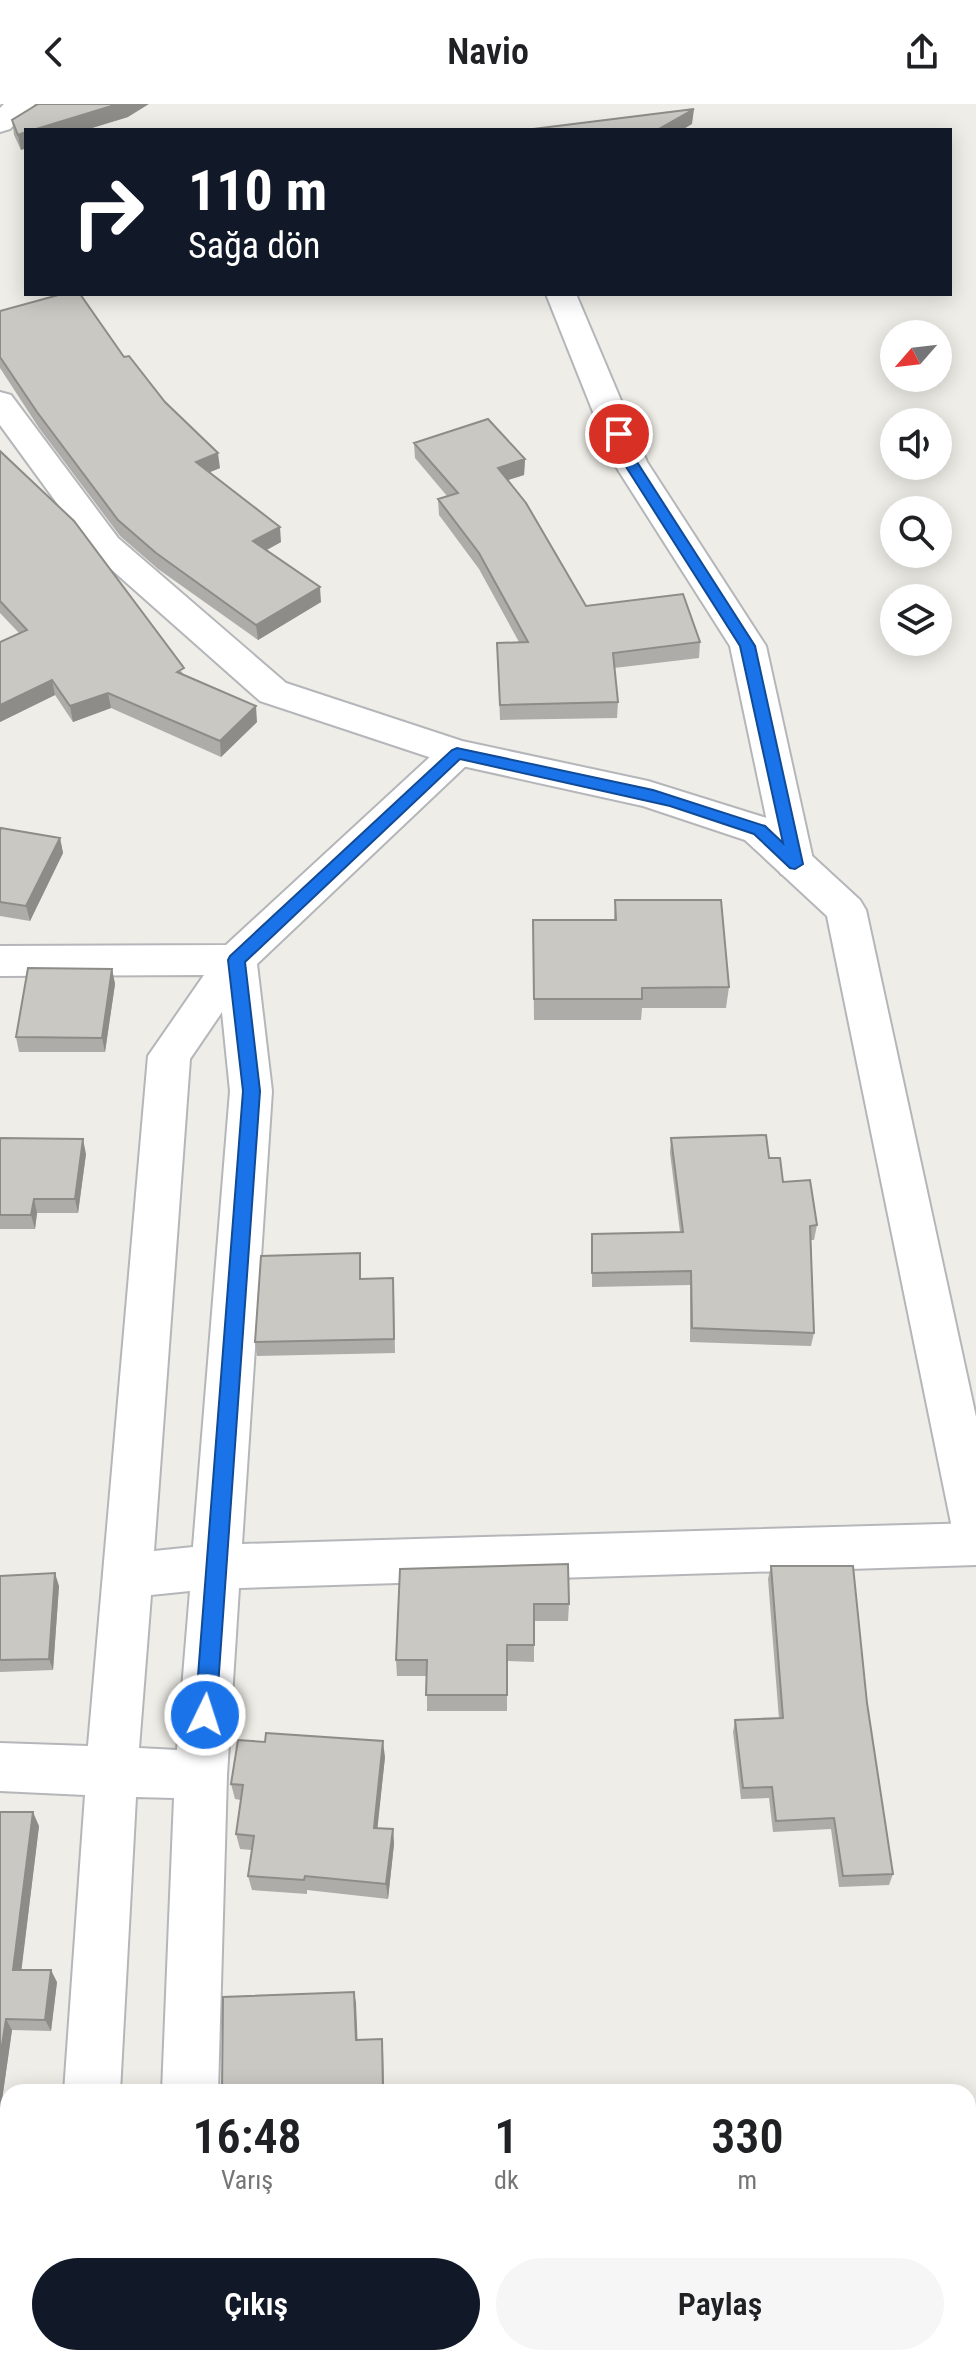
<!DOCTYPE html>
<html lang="tr">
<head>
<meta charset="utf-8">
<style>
	body { margin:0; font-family:"Roboto Condensed",sans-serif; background:#f6f6f6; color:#202124; height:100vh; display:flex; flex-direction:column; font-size:30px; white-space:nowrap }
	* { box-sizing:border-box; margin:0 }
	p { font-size:26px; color:#757577 }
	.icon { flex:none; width:44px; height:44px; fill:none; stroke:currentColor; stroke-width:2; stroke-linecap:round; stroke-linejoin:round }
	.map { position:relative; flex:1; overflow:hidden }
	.side { position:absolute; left:0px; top:1980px; width:976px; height:282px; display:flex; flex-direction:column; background:#fff; border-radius:24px 24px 0 0; box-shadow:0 4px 20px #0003 }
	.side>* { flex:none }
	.top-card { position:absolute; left:24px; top:24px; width:928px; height:168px; border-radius:0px; box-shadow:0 4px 20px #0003; background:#111827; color:#fff; overflow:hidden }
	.needle { width:52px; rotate:242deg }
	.tools { position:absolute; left:880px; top:216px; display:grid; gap:16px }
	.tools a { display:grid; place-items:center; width:72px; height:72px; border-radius:50%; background:#fff; box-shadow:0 4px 20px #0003; font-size:40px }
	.pin { position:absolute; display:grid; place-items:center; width:68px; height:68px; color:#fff; margin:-34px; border:4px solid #fff; border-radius:50%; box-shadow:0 2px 8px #0007 }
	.me { position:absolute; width:88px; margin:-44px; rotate:4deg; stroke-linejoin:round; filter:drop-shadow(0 0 6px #0008) }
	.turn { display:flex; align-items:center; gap:28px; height:168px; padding:0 32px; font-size:36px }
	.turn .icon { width:104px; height:104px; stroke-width:2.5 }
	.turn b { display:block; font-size:56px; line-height:68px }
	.eta { display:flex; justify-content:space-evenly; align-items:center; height:136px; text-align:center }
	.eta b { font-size:48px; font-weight:600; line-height:56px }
	.button { display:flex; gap:16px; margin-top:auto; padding:16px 32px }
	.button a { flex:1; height:92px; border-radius:48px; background:#111827; color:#fff; font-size:32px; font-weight:600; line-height:92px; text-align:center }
	.button a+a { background:#f6f6f6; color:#202124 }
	header { display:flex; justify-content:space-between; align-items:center; height:104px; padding:0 32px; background:#fff; font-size:36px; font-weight:600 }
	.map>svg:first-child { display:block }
</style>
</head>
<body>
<header><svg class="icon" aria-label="back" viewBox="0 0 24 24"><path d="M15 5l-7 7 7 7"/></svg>Navio<svg class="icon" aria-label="share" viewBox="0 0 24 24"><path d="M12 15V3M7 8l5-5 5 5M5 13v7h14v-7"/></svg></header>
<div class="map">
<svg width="976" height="2261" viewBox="0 0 976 2261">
	<rect width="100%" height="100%" fill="#efede7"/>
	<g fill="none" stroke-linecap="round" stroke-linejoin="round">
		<defs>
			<path id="minor" d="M 546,190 L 576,190 L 647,358 L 766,542 L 814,760 L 809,770 L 795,774 L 781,770 L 776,760 L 730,542 L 613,358 Z
				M 457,636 L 470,640 L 476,649 L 470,658 L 257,860 L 272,987 L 242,1440 L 976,1419 L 976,1461 L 239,1484 L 227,1671 L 218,1988 L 162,1988 L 174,1694 L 136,1693 L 120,1988 L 64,1988 L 85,1691 L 0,1687 L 0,1639 L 88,1642 L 148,952 L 204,871 L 0,872 L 0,842 L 226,841 L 444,640 ZM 222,908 L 230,987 L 193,1443 L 154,1447 L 190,955 ZM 190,1487 L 177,1646 L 139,1644 L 151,1491 Z
				M 46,2254 L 106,2254 L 105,2261 L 45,2261 Z
				M 151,2254 L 211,2254 L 211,2261 L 151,2261 Z"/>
			<path id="tertiary" d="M 4,0 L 35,0 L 10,25 L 0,28 L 0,4 Z
				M 0,288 L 11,291 L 118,434 L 286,579 L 462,637 L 648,677 L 773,716 L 860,796 L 866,806 L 976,1313 L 976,1445 L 959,1439 L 952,1424 L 827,812 L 745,736 L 643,702 L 444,658 L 260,597 L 94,450 L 0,321 Z"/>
		</defs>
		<use href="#minor" stroke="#b4b6ba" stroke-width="4"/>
		<use href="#tertiary" stroke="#b4b6ba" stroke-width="4"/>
		<use href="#minor" fill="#fff" fill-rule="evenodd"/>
		<use href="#tertiary" fill="#fff" fill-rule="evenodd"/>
	</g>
	<path fill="#aeaca8" d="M 128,13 L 21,46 L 14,31 L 12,16 Z
		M 0,207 L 124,253 L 165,298 L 220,364 L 210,368 L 281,438 L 267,446 L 321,498 L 258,536 L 158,465 L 120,432 L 39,324 L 0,264 Z
		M 414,339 L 525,355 L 524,371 L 508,376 L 586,502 L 700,538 L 699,554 L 614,564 L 618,598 L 617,614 L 500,616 L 497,539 L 519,538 L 479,465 L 439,411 L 438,395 L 447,392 L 415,354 Z
		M 0,347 L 185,572 L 257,618 L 221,653 L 111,604 L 73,618 L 55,591 L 0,618 L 0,538 L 19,529 L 0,509 Z
		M 0,727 L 60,734 L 63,749 L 30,817 L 0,812 Z
		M 615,796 L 729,883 L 726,904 L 642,904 L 641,916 L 534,916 L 533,816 L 614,816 Z
		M 112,865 L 115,880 L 105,948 L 19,948 L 16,933 Z
		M 0,1034 L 86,1050 L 78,1109 L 37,1109 L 35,1125 L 0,1125 Z
		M 671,1034 L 769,1054 L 783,1078 L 817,1121 L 814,1136 L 811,1136 L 814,1229 L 811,1242 L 690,1238 L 690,1181 L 592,1183 L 592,1130 L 680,1128 L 670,1049 Z
		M 361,1175 L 394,1188 L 395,1249 L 257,1252 L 255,1238 Z
		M 771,1462 L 867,1599 L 893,1770 L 889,1781 L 839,1783 L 831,1725 L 773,1728 L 769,1694 L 741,1695 L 733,1628 L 735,1616 L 779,1615 L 768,1475 Z
		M 400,1465 L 569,1500 L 568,1517 L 534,1517 L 534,1558 L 507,1557 L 507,1607 L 427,1607 L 427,1572 L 397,1572 L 396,1556 Z
		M 0,1472 L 59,1482 L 53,1566 L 0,1568 Z
		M 385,1653 L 377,1724 L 393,1725 L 394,1740 L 388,1795 L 307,1786 L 307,1790 L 252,1786 L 248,1772 L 252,1746 L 240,1745 L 236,1730 L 241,1696 L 235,1695 L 231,1680 Z
		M 0,1708 L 39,1722 L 21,1866 L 57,1878 L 51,1927 L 12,1926 L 0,2010 Z"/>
	<path fill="#8d8c88" d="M 118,0 L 149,0 L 128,13 L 85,26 L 33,26 Z
		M 694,5 L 692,20 L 682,26 L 657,26 Z
		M 26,28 L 26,44 L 21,46 L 18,31 Z
		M 218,349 L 220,364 L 198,373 L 196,358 Z
		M 525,355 L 524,371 L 498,379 L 498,364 Z
		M 280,423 L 281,438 L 255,452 L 253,437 Z
		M 320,483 L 321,498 L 258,536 L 256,521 Z
		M 52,576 L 55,591 L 0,618 L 0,601 Z
		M 108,589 L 111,604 L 73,618 L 70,602 Z
		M 256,602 L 257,618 L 221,653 L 220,637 Z
		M 60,734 L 63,749 L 30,817 L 26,802 Z
		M 112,865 L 115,880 L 105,948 L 102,934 Z
		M 83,1035 L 86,1050 L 78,1109 L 75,1095 Z
		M 34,1095 L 37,1109 L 35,1125 L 31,1111 Z
		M 55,1469 L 59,1482 L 53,1566 L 49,1555 Z
		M 383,1637 L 385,1653 L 376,1738 L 374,1724 Z
		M 33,1708 L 39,1722 L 20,1878 L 13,1866 Z
		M 393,1725 L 394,1740 L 388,1795 L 386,1780 Z
		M 51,1866 L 57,1878 L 51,1927 L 45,1916 Z
		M 354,1888 L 356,1899 L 358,1947 L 356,1936 Z
		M 6,1915 L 12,1926 L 0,2010 L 0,1954 Z
		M 382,1935 L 383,1947 L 384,1988 L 383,1988 Z
		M 0,2026 L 5,2034 L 0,2083 Z
		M 8,2228 L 8,2254 L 13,2254 L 12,2261 L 4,2261 Z"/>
	<path fill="#cac8c3" stroke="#8d8c88" stroke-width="2" d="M 38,0 L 118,0 L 33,26 L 26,26 L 26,28 L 18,31 L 12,16 Z
		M 694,5 L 657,26 L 533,25 Z
		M 62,190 L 80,190 L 124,253 L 129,252 L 165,298 L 218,349 L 196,358 L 280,423 L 253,437 L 320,483 L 256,521 L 156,449 L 118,416 L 37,308 L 0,253 L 0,207 Z
		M 488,315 L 525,355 L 498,364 L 526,399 L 586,502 L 683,490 L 700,538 L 613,549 L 618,598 L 500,601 L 497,539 L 528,538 L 479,449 L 438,395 L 458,389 L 414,339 Z
		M 0,347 L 74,417 L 184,564 L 177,568 L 256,602 L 220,637 L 108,589 L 70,602 L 52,576 L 0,601 L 0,538 L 27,526 L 0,497 Z
		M 1,724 L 60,734 L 26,802 L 0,798 L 0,727 Z
		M 615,796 L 721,796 L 729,883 L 642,884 L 642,895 L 534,895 L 533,816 L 616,816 Z
		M 28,864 L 112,865 L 102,934 L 16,933 Z
		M 766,1031 L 769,1054 L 780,1054 L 783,1078 L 810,1076 L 817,1121 L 810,1122 L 814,1229 L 692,1224 L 691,1167 L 592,1169 L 592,1130 L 683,1128 L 671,1034 Z
		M 0,1034 L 83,1035 L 75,1095 L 34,1095 L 31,1111 L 0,1111 Z
		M 360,1149 L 360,1175 L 393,1174 L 394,1235 L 255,1238 L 261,1152 Z
		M 568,1460 L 569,1500 L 534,1500 L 534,1541 L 507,1541 L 507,1591 L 426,1591 L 427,1556 L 396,1556 L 400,1465 Z
		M 771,1462 L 853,1462 L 867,1599 L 893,1770 L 843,1772 L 834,1714 L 776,1717 L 772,1683 L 743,1684 L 735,1616 L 783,1614 Z
		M 55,1469 L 49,1555 L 0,1556 L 0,1472 Z
		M 266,1629 L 383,1637 L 374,1724 L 393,1725 L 386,1780 L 305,1772 L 304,1776 L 248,1772 L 254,1732 L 236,1730 L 243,1681 L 231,1680 L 238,1636 L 265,1638 Z
		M 0,1708 L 33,1708 L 13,1866 L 51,1866 L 45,1916 L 6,1915 L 0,1954 Z
		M 354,1888 L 356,1936 L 382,1935 L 383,1988 L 222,1988 L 223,1893 Z
		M 0,2167 L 8,2167 L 8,2228 L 4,2261 L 0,2261 Z"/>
	<path fill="#1a73e8" stroke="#114b97" stroke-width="2" d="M 619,326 L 626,330 L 637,358 L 755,542 L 803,760 L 795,765 L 790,764 L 754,730 L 670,702 L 460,655 L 245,858 L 260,987 L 216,1611 L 213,1618 L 205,1621 L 198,1618 L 195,1611 L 243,987 L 228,856 L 230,852 L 452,646 L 457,644 L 653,686 L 765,722 L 783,739 L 740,542 L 623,358 L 612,330 Z"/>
</svg>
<div class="tools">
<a><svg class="needle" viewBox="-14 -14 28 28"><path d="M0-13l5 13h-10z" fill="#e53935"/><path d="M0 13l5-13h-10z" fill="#757577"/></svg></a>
<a><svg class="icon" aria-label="sound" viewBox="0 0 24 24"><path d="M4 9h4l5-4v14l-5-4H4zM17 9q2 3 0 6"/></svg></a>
<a><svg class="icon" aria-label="search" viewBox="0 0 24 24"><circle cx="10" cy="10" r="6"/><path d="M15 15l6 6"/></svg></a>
<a><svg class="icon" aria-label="layers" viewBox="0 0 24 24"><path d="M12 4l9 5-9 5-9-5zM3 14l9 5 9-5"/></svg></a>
</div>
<div class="pin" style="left:619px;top:330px;background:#d93025"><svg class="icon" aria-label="arrive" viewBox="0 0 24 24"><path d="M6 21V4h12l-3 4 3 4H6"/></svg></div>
<svg class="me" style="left:205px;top:1611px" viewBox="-20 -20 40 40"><circle r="17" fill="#1a73e8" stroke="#fff" stroke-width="3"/><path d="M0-11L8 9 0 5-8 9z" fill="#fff"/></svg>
<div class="top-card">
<div class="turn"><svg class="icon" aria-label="right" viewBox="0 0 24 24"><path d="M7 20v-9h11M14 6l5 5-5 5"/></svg><div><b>110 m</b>Sağa dön</div></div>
</div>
<section class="side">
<div class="eta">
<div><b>16:48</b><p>Varış</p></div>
<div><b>1</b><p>dk</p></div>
<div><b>330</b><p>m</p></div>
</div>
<div class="button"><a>Çıkış</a><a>Paylaş</a></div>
</section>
</div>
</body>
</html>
